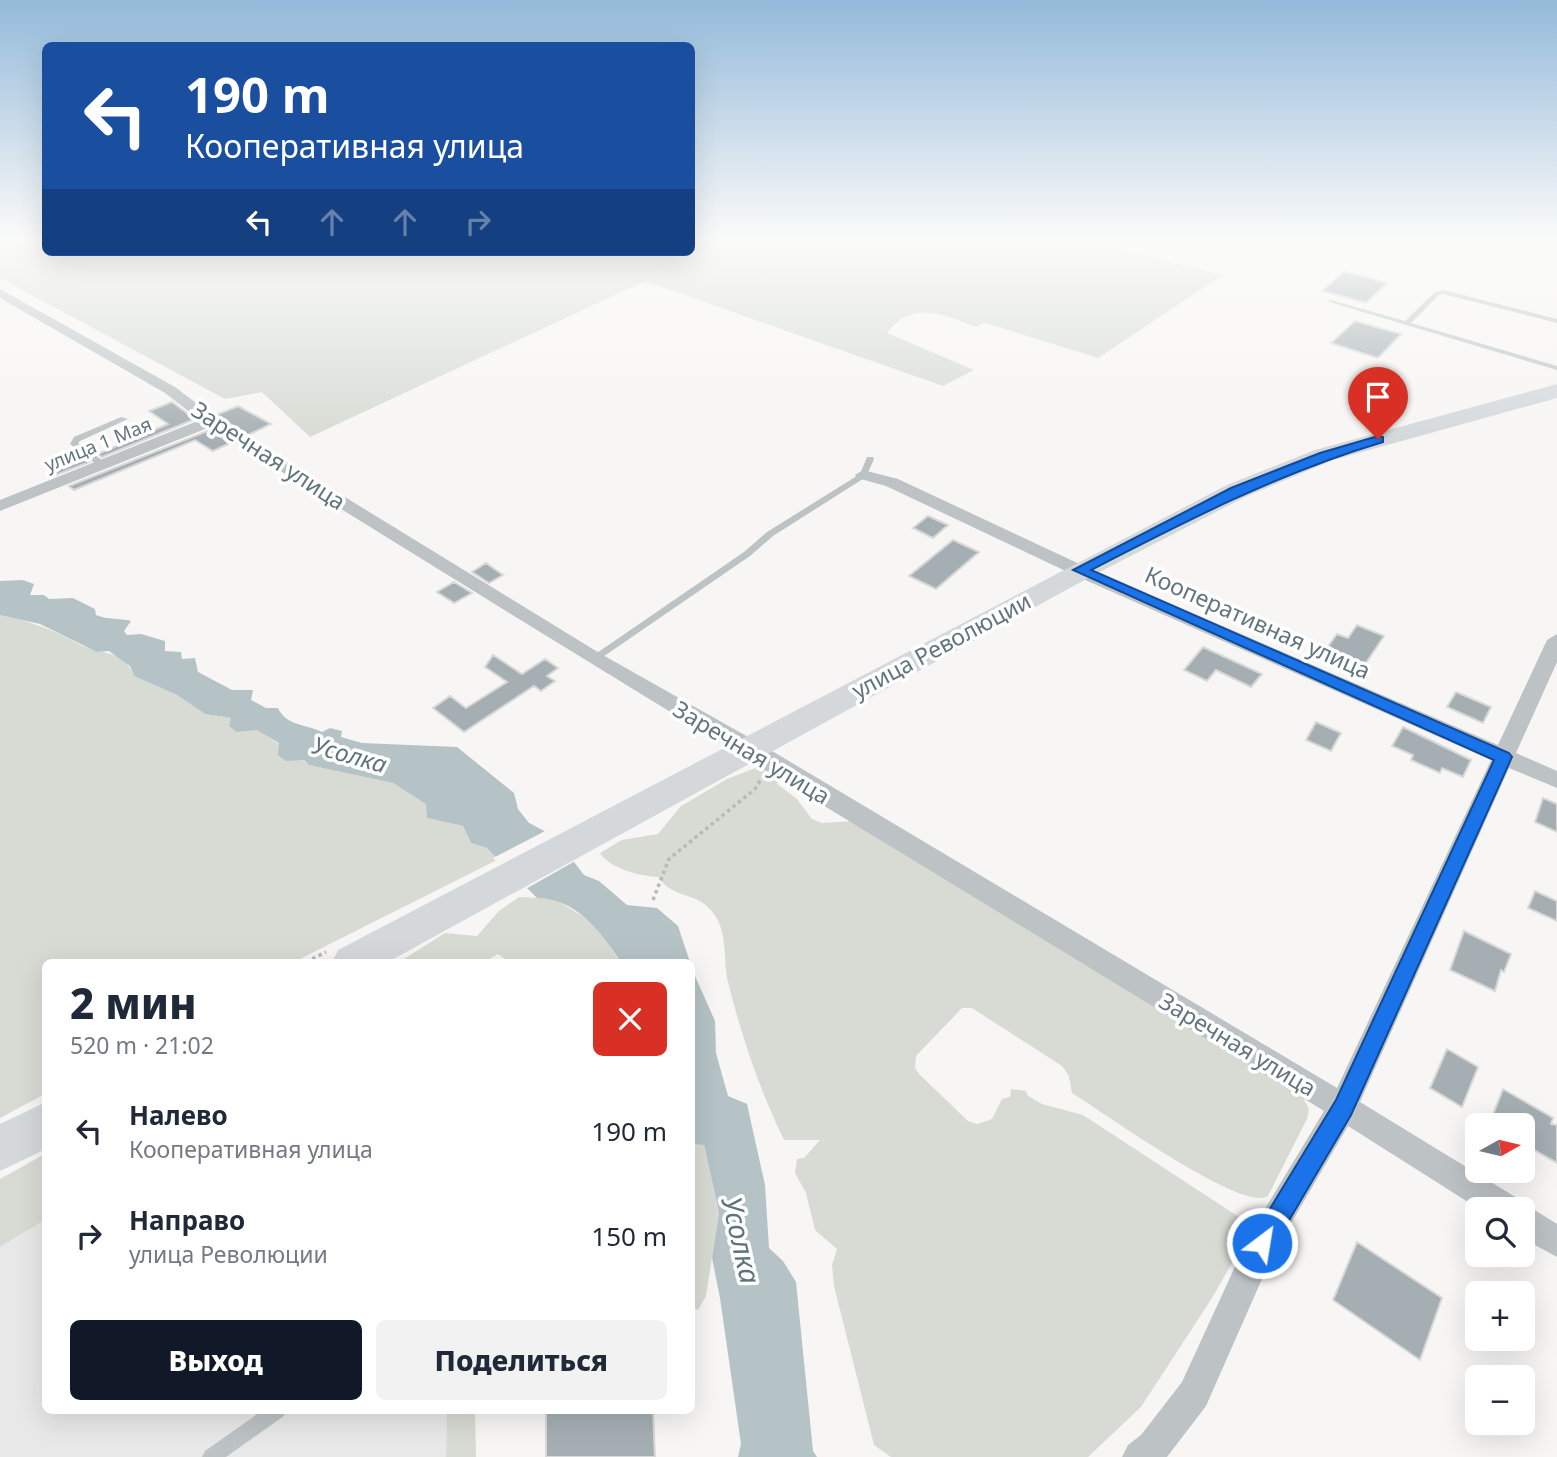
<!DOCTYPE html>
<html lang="ru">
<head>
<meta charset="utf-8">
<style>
	body { margin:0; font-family:"Noto Sans",sans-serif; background:#f2f2f3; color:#1f2937; height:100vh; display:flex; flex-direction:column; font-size:26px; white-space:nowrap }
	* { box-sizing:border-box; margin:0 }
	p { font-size:23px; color:#747a83 }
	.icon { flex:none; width:38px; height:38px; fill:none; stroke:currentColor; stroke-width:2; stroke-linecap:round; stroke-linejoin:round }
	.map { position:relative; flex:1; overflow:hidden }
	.side { position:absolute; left:42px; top:959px; width:653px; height:455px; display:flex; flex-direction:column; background:#fff; border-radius:10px; box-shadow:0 7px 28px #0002 }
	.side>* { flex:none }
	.banner { position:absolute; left:42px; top:42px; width:653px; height:214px; border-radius:10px; box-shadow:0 7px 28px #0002; background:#1a4fa0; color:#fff; overflow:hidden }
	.needle { width:46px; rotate:82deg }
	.tools { position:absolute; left:1465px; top:1113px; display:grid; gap:14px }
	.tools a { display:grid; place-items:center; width:70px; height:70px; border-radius:10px; background:#fff; box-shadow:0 7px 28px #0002; font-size:35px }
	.pin { position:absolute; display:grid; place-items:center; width:60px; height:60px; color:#fff; margin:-72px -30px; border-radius:50% 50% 50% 0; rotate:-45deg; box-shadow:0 0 7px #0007 }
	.pin .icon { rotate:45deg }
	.me { position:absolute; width:77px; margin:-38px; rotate:31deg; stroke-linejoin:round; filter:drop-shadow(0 0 5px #0008) }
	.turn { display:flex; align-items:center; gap:24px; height:147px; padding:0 28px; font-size:32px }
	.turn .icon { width:91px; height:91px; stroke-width:2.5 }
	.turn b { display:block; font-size:49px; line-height:60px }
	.lanes { display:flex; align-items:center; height:66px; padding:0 28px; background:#0003; justify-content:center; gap:35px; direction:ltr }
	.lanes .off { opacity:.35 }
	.round { display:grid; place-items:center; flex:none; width:74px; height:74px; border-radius:10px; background:#f2f2f3 }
	.headline { display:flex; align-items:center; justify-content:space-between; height:119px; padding:0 28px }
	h1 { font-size:42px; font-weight:800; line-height:52px }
	.primary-button { display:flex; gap:14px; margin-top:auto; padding:14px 28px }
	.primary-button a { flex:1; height:80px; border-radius:10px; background:#111827; color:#fff; font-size:28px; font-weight:800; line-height:80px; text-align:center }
	.primary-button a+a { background:#f2f2f3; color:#1f2937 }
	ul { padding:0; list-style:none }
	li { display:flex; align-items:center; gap:21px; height:105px; padding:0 28px }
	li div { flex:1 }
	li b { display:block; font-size:26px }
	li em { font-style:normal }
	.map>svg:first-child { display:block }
</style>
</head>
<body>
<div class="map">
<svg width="1557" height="1457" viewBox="0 0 1557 1457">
	<rect width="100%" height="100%" fill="#f7f6f4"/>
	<path fill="#e7e8e7" d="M 45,1220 L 46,1410 L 447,1411 L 446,1457 L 0,1457 L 0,1247 Z"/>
	<path fill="#d7dbd3" d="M 0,240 L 45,240 L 46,252 L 691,252 L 691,240 L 1084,240 L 1223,275 L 1098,358 L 986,323 L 980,324 L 978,327 C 944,316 913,298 887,333 L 974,370 L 943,386 L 645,281 L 310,437 L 262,392 L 225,399 L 0,278 Z
		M 0,615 C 30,621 54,630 81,645 C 102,656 123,648 134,676 L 177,695 L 205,714 L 231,718 L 237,732 L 257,729 L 310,765 L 393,783 L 427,804 L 427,818 L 463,826 L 471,843 L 487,848 L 499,859 L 294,962 L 46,962 L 45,1094 L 0,1118 Z
		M 758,767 L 771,767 L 780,776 L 777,784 L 797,799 L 812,819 L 822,823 L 855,821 L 1301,1094 L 1309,1109 L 1307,1119 L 1268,1196 C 1244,1214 1100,1110 1072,1093 L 1069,1076 L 1062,1066 L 972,1008 L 962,1008 L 916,1056 L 915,1068 L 920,1075 L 968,1121 L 977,1124 L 992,1119 L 1002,1099 L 1010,1097 L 1011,1089 L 1026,1091 L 1028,1096 L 1042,1104 L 1083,1115 L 1239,1217 L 1246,1232 L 1244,1242 L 1212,1298 L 1141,1407 L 1088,1457 L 891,1457 L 874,1445 L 834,1286 L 832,1265 L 837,1249 L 815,1230 L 806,1193 L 795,1173 L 797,1159 L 804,1158 L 820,1140 L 784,1140 C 759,1088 742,1038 728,982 C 723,961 728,933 714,914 C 698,891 674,900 658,877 C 640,876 610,869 600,853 L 622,840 L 658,834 L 681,806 L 727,779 Z
		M 519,897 L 555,899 L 595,924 L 620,962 L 509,962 L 498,954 L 484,962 L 399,962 L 445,933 L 477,936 L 499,911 Z
		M 691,1144 L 704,1145 L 719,1212 L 706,1296 L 698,1310 L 691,1307 Z
		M 45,1154 L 45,1220 L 0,1247 L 0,1179 Z
		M 447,1411 L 475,1411 L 476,1457 L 446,1457 Z"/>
	<path fill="#b5c3c6" d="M 23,580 L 34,584 L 30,595 L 44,595 L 49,599 L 73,598 L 95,609 L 96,615 C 108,620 119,618 131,621 L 124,631 L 127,635 L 141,634 L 165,641 L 165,651 L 181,652 L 182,659 L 195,658 L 198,672 L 232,690 L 253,690 L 251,700 L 266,708 L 278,708 C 286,726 306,724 322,732 L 330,728 L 342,731 L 341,737 L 362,743 L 457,747 L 514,793 L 518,809 L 529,823 L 554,836 L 584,875 L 599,881 L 627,905 L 657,908 L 678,926 L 690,962 L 621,962 C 600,931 577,899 537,898 L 487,848 L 471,843 L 463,826 L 427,818 L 426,804 L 393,783 L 309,765 L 304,760 L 286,761 L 278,755 L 279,743 L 257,730 L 237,732 L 229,726 L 231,718 L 205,714 L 177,695 L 134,676 L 130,666 L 109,651 L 97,652 L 40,624 L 0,615 L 0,581 Z
		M 691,967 L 715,1021 L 716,1053 L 728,1096 L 747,1104 L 765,1185 L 769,1248 L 783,1261 L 796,1282 L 813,1451 L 817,1457 L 738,1457 L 741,1444 L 720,1298 L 712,1258 L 719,1212 L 704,1145 L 691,1144 Z"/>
	<path fill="#f7f6f4" d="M 549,829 L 557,834 L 577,860 L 524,890 L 493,858 Z"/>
	<path fill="#a5afb3" stroke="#d8d8d6" stroke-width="2" d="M 1344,271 L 1387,283 L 1366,303 L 1322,291 Z
		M 1355,321 L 1401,334 L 1378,358 L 1331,343 Z
		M 172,402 L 195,419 L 102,457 L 98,454 L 168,424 L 149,411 Z
		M 238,406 L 271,424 L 248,435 L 216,415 Z
		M 210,430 L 230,443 L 213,451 L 195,440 L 74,490 L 69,486 Z
		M 71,455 L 89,462 L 56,475 L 53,472 L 61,468 L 53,462 Z
		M 928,516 L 948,525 L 933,538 L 913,528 Z
		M 953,540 L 979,552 L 936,589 L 909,576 Z
		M 486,563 L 503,575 L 489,583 L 472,572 Z
		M 454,582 L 472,593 L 454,603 L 437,592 Z
		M 1357,625 L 1384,636 L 1360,672 L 1322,655 L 1337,634 L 1348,638 Z
		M 1203,647 L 1262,674 L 1251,687 L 1216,670 L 1207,681 L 1184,670 Z
		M 493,655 L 522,674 L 545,659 L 558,668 L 547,676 L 555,681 L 541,691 L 534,686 L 464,732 L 433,708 L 450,696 L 466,708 L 507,682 L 485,667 Z
		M 1456,692 L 1491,707 L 1483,723 L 1447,707 Z
		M 1316,722 L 1341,733 L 1331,751 L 1306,740 Z
		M 1403,727 L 1471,760 L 1463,777 L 1442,768 L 1440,773 L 1411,760 L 1413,755 L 1392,746 Z
		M 1543,798 L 1557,804 L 1557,832 L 1535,822 Z
		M 1535,891 L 1557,901 L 1557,921 L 1528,908 Z
		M 1464,931 L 1511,954 L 1504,972 L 1501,970 L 1495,991 L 1450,970 Z
		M 1447,1049 L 1478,1067 L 1462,1107 L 1430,1088 Z
		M 1503,1089 L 1553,1118 L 1551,1124 L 1557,1125 L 1557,1163 L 1522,1143 L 1522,1125 L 1489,1125 Z
		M 1357,1242 L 1442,1298 L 1420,1360 L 1333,1300 Z
		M 546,1410 L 653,1410 L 655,1457 L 546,1457 Z"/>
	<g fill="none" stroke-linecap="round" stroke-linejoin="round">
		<path stroke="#b6babc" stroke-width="3.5" stroke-dasharray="3.5 3.5" stroke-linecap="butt" d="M 653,900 L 669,859 L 755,789 L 761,779
			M 306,962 L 326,952"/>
		<path fill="#bdc3c5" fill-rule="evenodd" d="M 1443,290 L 1557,319 L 1557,323 L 1443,294 L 1439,295 L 1411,323 L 1557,366 L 1557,370 L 1326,301 L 1331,300 L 1405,321 L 1435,292 Z
			M 121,417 L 128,419 L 80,441 L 78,443 L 106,463 L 106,467 L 100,467 L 70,444 L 74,437 Z
			M 867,457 L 873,457 L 874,459 L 866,477 L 773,536 L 750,556 L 597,661 L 591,661 L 589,659 L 591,657 L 744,552 L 767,532 L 860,474 Z
			M 263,1410 L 286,1410 L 284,1416 L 226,1457 L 202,1457 L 205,1451 Z"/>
		<path fill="#bdc3c5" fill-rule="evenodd" d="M 0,289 L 175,387 L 216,418 L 601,654 L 757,742 L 1337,1088 L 1491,760 L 1074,575 L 886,486 L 857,478 L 855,475 L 863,470 L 898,479 L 1086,567 L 1498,745 L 1547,640 L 1557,634 L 1557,662 L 1516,753 L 1557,771 L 1557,788 L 1509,768 L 1360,1102 L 1517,1198 L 1520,1206 L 1533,1209 L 1557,1224 L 1557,1257 L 1522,1238 L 1522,1209 L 1479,1209 L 1348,1126 L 1273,1254 L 1206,1406 L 1167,1457 L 1122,1457 L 1128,1445 L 1141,1435 L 1182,1382 L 1251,1232 L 1324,1111 C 953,883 579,659 210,427 L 0,511 L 0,500 L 200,420 L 165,393 L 0,298 Z"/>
		<path fill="#d4d8db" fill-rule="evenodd" d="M 1557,384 L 1557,398 L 1333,460 L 1245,497 L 1090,577 L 388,962 L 332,962 L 338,950 L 1227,485 L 1315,450 Z
			M 46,1102 L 46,1149 L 0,1171 L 0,1124 Z"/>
	</g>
	<linearGradient id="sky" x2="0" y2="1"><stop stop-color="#93bada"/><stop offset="0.54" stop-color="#fbfbfa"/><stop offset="1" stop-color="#fbfbfa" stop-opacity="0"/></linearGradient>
	<rect width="1557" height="444" fill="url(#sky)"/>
	<path fill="#1a73e8" stroke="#114b97" stroke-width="2" d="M 1378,436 L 1383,437 L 1383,442 C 1279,473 1186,521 1091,570 L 1509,753 L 1512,757 L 1351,1115 L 1271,1251 L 1262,1255 L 1254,1251 L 1251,1243 L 1254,1235 L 1336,1100 L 1494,760 L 1073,570 L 1231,488 L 1320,453 Z"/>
	<g text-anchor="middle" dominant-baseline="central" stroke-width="7" stroke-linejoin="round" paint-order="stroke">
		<g font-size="19" fill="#63757d" stroke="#fff">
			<text transform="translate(98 444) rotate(-22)">улица 1 Мая</text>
		</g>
		<g font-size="23" fill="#63757d" stroke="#fff">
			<text transform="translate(269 455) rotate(33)">Заречная улица</text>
			<text transform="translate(1258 622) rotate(24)">Кооперативная улица</text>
			<text transform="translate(941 645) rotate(-28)">улица Революции</text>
			<text transform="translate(752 752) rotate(31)">Заречная улица</text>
			<text transform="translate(1238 1044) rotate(31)">Заречная улица</text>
		</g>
		<g font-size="24" font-style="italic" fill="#5e7478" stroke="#fff">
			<text transform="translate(350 754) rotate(16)">Усолка</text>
		</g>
		<g font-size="28" font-style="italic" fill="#5e7478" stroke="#fff">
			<text transform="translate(742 1240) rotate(77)">Усолка</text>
		</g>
	</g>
</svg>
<div class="tools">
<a><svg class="needle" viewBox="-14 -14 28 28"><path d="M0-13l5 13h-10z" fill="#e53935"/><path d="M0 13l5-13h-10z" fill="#747a83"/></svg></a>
<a><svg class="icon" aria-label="search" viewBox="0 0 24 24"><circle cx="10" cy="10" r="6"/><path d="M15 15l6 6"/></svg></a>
<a>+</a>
<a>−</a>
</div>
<div class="pin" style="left:1378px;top:439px;background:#d93025"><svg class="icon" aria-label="arrive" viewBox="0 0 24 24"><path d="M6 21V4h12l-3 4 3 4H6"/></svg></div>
<svg class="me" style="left:1262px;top:1243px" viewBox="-20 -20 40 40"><circle r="17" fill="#1a73e8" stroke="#fff" stroke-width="3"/><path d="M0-11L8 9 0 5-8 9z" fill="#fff"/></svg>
<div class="banner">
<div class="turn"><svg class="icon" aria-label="left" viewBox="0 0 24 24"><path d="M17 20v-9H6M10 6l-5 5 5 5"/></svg><div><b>190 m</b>Кооперативная улица</div></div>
<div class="lanes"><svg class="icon" aria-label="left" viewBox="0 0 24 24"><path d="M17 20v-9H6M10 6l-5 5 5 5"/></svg><svg class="icon off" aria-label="ahead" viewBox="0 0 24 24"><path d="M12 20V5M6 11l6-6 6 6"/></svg><svg class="icon off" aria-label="ahead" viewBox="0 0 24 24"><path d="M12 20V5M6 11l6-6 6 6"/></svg><svg class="icon off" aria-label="right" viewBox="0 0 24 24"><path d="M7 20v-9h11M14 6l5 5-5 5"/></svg></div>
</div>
<section class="side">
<div class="headline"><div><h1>2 мин</h1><p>520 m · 21:02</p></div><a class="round" style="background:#d93025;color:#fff"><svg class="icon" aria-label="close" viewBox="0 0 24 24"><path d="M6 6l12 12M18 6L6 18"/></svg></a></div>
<ul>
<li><svg class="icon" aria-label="left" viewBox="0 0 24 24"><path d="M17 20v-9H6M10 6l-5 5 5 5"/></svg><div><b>Налево</b><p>Кооперативная улица</p></div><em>190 m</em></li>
<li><svg class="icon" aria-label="right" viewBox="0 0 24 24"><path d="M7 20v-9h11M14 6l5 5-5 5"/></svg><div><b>Направо</b><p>улица Революции</p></div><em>150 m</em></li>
</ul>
<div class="primary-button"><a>Выход</a><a>Поделиться</a></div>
</section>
</div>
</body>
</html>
